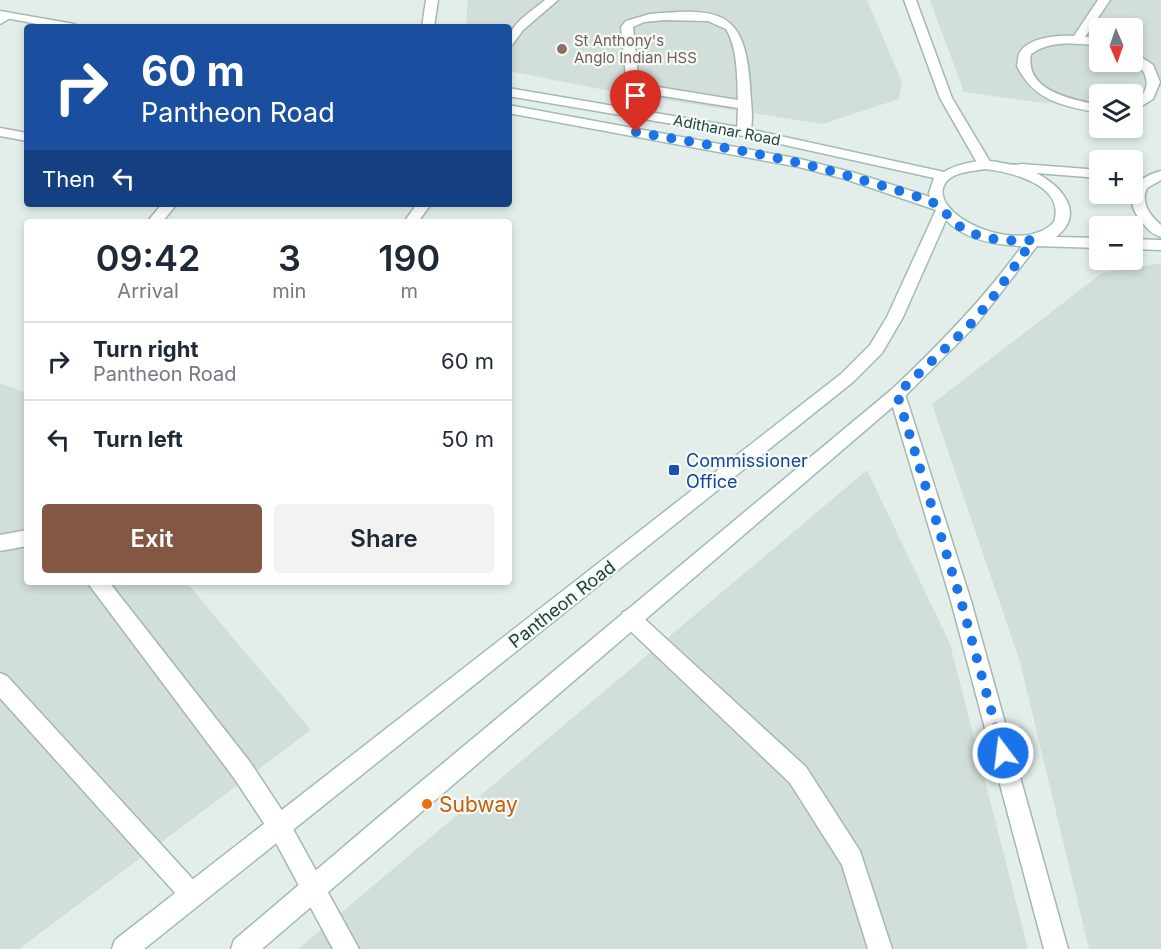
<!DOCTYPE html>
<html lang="en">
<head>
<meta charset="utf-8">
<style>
	body { margin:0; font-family:Inter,sans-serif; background:#f2f2f3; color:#1f2937; height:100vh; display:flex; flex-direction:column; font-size:22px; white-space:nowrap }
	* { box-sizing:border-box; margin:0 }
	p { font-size:20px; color:#747a83 }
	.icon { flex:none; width:33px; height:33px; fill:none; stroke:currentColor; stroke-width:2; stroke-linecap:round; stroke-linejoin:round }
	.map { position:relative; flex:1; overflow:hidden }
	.side { position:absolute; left:24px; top:219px; width:488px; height:366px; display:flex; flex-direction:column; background:#fff; border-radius:6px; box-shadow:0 3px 9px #0003 }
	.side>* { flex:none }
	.hud { position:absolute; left:24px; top:24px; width:488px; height:183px; border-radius:6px; box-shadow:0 3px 9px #0003; background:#1a4fa0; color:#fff; overflow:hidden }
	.needle { width:39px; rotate:178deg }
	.buttons { position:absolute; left:1089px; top:18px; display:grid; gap:12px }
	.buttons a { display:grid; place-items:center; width:54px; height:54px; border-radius:6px; background:#fff; box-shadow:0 3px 9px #0003; font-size:30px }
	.pin { position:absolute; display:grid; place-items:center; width:51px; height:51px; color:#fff; margin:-62px -26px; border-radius:50% 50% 50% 0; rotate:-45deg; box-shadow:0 0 6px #0007 }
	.pin .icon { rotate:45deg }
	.me { position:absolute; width:66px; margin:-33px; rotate:345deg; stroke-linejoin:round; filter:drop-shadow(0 0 4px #0008) }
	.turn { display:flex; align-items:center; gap:21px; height:126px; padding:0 18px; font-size:27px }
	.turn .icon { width:78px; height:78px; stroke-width:2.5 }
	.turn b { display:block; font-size:42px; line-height:51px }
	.then { display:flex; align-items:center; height:57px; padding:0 18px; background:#0003; gap:12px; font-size:22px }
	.eta { display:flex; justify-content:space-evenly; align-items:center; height:102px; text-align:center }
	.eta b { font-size:36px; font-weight:600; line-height:42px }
	.cta { display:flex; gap:12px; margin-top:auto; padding:12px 18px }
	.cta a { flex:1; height:69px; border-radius:6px; background:#835743; color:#fff; font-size:24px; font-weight:600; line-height:69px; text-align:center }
	.cta a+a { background:#f2f2f3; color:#1f2937 }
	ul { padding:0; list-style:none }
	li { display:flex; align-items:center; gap:18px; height:78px; padding:0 18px; border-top:2px solid #e0e1e3 }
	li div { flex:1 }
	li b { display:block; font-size:22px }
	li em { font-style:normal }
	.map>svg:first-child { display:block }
</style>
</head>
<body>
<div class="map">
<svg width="1161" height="949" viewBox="0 0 1161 949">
	<rect width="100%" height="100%" fill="#e3eeea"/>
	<path fill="#d1deda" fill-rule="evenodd" d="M 468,0 L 867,0 L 902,82 L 899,99 L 823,124 L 615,92 L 509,71 L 508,27 L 466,27 Z
		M 930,0 L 1161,0 L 1161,87 L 1133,95 L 1100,94 L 1099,100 L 1044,103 L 964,92 ZM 1100,28 L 1132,28 L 1132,62 L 1100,62 Z
		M 1161,263 L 1161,949 L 1089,949 L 1020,662 L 932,404 L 1102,273 Z
		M 0,383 L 27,393 L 27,582 L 186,582 L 311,730 L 19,949 L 0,949 Z
		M 867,470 L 950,644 L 1028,949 L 298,949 Z"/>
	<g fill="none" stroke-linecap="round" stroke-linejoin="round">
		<defs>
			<path id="service" d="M 426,0 L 438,0 L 434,27 L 422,27 Z
				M 545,0 L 558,0 L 523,30 L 512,45 L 508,45 C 508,24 530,13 545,0 Z
				M 1098,0 L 1110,0 L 1085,37 L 1100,38 L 1100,45 C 1075,44 1052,39 1031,54 C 1024,91 1073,100 1100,105 L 1100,113 C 1063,106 1034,101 1017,66 C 1018,62 1018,55 1020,52 C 1030,37 1058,35 1074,36 Z
				M 8,13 L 14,16 L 0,24 L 0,16 Z
				M 650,14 C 718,8 745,9 750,85 C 750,99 755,122 749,135 L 744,136 L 737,132 L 738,108 L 638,92 L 635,111 L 629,115 L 624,114 L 623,111 L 627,87 L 621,27 L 626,21 ZM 664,20 L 708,21 L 726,29 C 738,49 737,77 738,100 L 639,84 L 633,27 L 644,22 Z
				M 1132,51 L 1153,65 L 1160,82 L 1153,99 L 1132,112 L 1132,103 C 1153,92 1150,72 1132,60 Z
				M 0,128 L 27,133 L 27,141 L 0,136 Z
				M 162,204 L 177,204 L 162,222 L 147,222 Z
				M 417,204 L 431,204 L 418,222 L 404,222 Z
				M 27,530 L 27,546 L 0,551 L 0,535 Z
				M 87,582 L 109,582 L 250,762 L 287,818 L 291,826 L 287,834 L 279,838 L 271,834 L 234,778 Z
				M 0,673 L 7,676 L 200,887 L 204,895 L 200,903 L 192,907 L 184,903 L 0,698 Z"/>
			<path id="minor" d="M 897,388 L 903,390 L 905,394 L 971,601 L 1068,949 L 1044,949 L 951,601 L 889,394 L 891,390 Z
				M 630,609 L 637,612 L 806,767 L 860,851 L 892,949 L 868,949 L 842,865 L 790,783 L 623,624 L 620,618 L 623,612 Z
				M 279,814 L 287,818 L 359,949 L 333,949 L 267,826 L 271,818 Z"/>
			<path id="tertiary" d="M 904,0 L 916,0 L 952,98 L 992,165 L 990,168 L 980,168 L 940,98 Z"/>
			<path id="secondary" d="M 0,11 L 74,24 L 80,27 L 54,27 L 0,17 Z
				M 508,88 L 744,128 L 944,172 C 955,165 972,161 985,161 C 998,160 1010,167 1022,164 L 1100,170 L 1100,178 L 1036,173 C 1062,186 1086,214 1056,237 L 1100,238 L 1100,248 L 1037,246 L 975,326 L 903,398 L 262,949 L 231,949 L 234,940 L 381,815 L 891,390 C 939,345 984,299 1022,246 C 996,245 965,240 946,220 L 903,317 L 882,353 L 853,382 L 144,949 L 112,949 L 115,940 L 841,374 L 870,345 L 887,317 L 936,210 L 845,179 L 799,167 L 508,113 L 508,105 L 800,159 L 855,173 L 930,197 L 929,193 L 934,178 L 744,136 L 508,96 ZM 985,169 C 1011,172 1066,185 1054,222 C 1020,259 923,213 946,182 C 954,172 973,171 985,169 Z
				M 1161,171 L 1161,180 L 1147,188 C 1140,203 1150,215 1161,225 L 1161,237 C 1153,235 1147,229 1142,222 C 1122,199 1133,178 1161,171 Z
				M 1132,239 L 1161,240 L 1161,250 L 1132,249 Z"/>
		</defs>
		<use href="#service" stroke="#a5b7b2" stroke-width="3"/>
		<use href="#minor" stroke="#a5b7b2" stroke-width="3"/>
		<use href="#tertiary" stroke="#a5b7b2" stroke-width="3"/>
		<use href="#secondary" stroke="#a1bbb4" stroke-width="3"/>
		<use href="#service" fill="#fff" fill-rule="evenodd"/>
		<use href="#minor" fill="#fff" fill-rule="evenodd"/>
		<use href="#tertiary" fill="#fff" fill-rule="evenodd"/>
		<use href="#secondary" fill="#fff" fill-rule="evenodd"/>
	</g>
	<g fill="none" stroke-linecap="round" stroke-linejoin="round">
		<path stroke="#1a73e8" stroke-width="10" stroke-dasharray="0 18" d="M 636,132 C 708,145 782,156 852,177 C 868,182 929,198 939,206 C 945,211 949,218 955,223 C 977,240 1006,242 1033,240 L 991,300 L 968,327 L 897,394 L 961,601 L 1003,753"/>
	</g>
	<circle fill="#8d6e63" stroke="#f4faf8" stroke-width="2" cx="562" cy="49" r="6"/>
	<rect fill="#1a4fb4" stroke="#f4faf8" stroke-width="2" x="668" y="464" width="12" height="12" rx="3"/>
	<circle fill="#e8710a" stroke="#f4faf8" stroke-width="2" cx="427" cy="804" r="6"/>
	<g text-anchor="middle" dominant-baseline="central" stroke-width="4.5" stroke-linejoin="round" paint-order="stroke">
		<g font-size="15" fill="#785e54" stroke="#f4faf8" text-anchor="start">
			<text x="574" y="40">St Anthony's<tspan x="574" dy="17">Anglo Indian HSS</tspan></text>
		</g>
		<g font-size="15" fill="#21413c" stroke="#f4faf8">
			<text transform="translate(727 130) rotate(11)">Adithanar Road</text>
		</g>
		<g font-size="18" fill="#164399" stroke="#f4faf8" text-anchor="start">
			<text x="686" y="460">Commissioner<tspan x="686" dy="21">Office</tspan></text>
		</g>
		<g font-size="18" fill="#21413c" stroke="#f4faf8">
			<text transform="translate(562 604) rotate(-38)">Pantheon Road</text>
		</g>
		<g font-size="21" fill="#c56008" stroke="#f4faf8" text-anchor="start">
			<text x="439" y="804">Subway</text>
		</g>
	</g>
</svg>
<div class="buttons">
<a><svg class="needle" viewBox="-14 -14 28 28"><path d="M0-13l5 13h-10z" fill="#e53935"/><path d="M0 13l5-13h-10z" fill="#747a83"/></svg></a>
<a><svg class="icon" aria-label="layers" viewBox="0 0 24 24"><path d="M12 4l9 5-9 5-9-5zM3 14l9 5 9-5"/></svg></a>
<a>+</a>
<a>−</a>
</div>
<div class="pin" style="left:636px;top:132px;background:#d93025"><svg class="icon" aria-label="arrive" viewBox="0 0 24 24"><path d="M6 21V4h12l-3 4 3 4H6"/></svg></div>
<svg class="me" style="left:1003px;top:753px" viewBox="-20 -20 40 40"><circle r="17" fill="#1a73e8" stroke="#fff" stroke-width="3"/><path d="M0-11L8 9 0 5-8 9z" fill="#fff"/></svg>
<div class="hud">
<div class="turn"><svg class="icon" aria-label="right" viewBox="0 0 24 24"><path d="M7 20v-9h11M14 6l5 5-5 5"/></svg><div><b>60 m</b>Pantheon Road</div></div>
<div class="then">Then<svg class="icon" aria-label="left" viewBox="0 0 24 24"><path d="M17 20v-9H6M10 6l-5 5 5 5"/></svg></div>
</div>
<section class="side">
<div class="eta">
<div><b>09:42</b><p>Arrival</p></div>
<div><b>3</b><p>min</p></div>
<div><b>190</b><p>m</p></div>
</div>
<ul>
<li><svg class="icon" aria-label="right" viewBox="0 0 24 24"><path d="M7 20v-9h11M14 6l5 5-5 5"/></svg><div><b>Turn right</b><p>Pantheon Road</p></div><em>60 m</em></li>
<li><svg class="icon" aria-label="left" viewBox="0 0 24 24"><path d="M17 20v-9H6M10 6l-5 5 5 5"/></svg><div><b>Turn left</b></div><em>50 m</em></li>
</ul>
<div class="cta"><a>Exit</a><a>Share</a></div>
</section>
</div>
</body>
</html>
